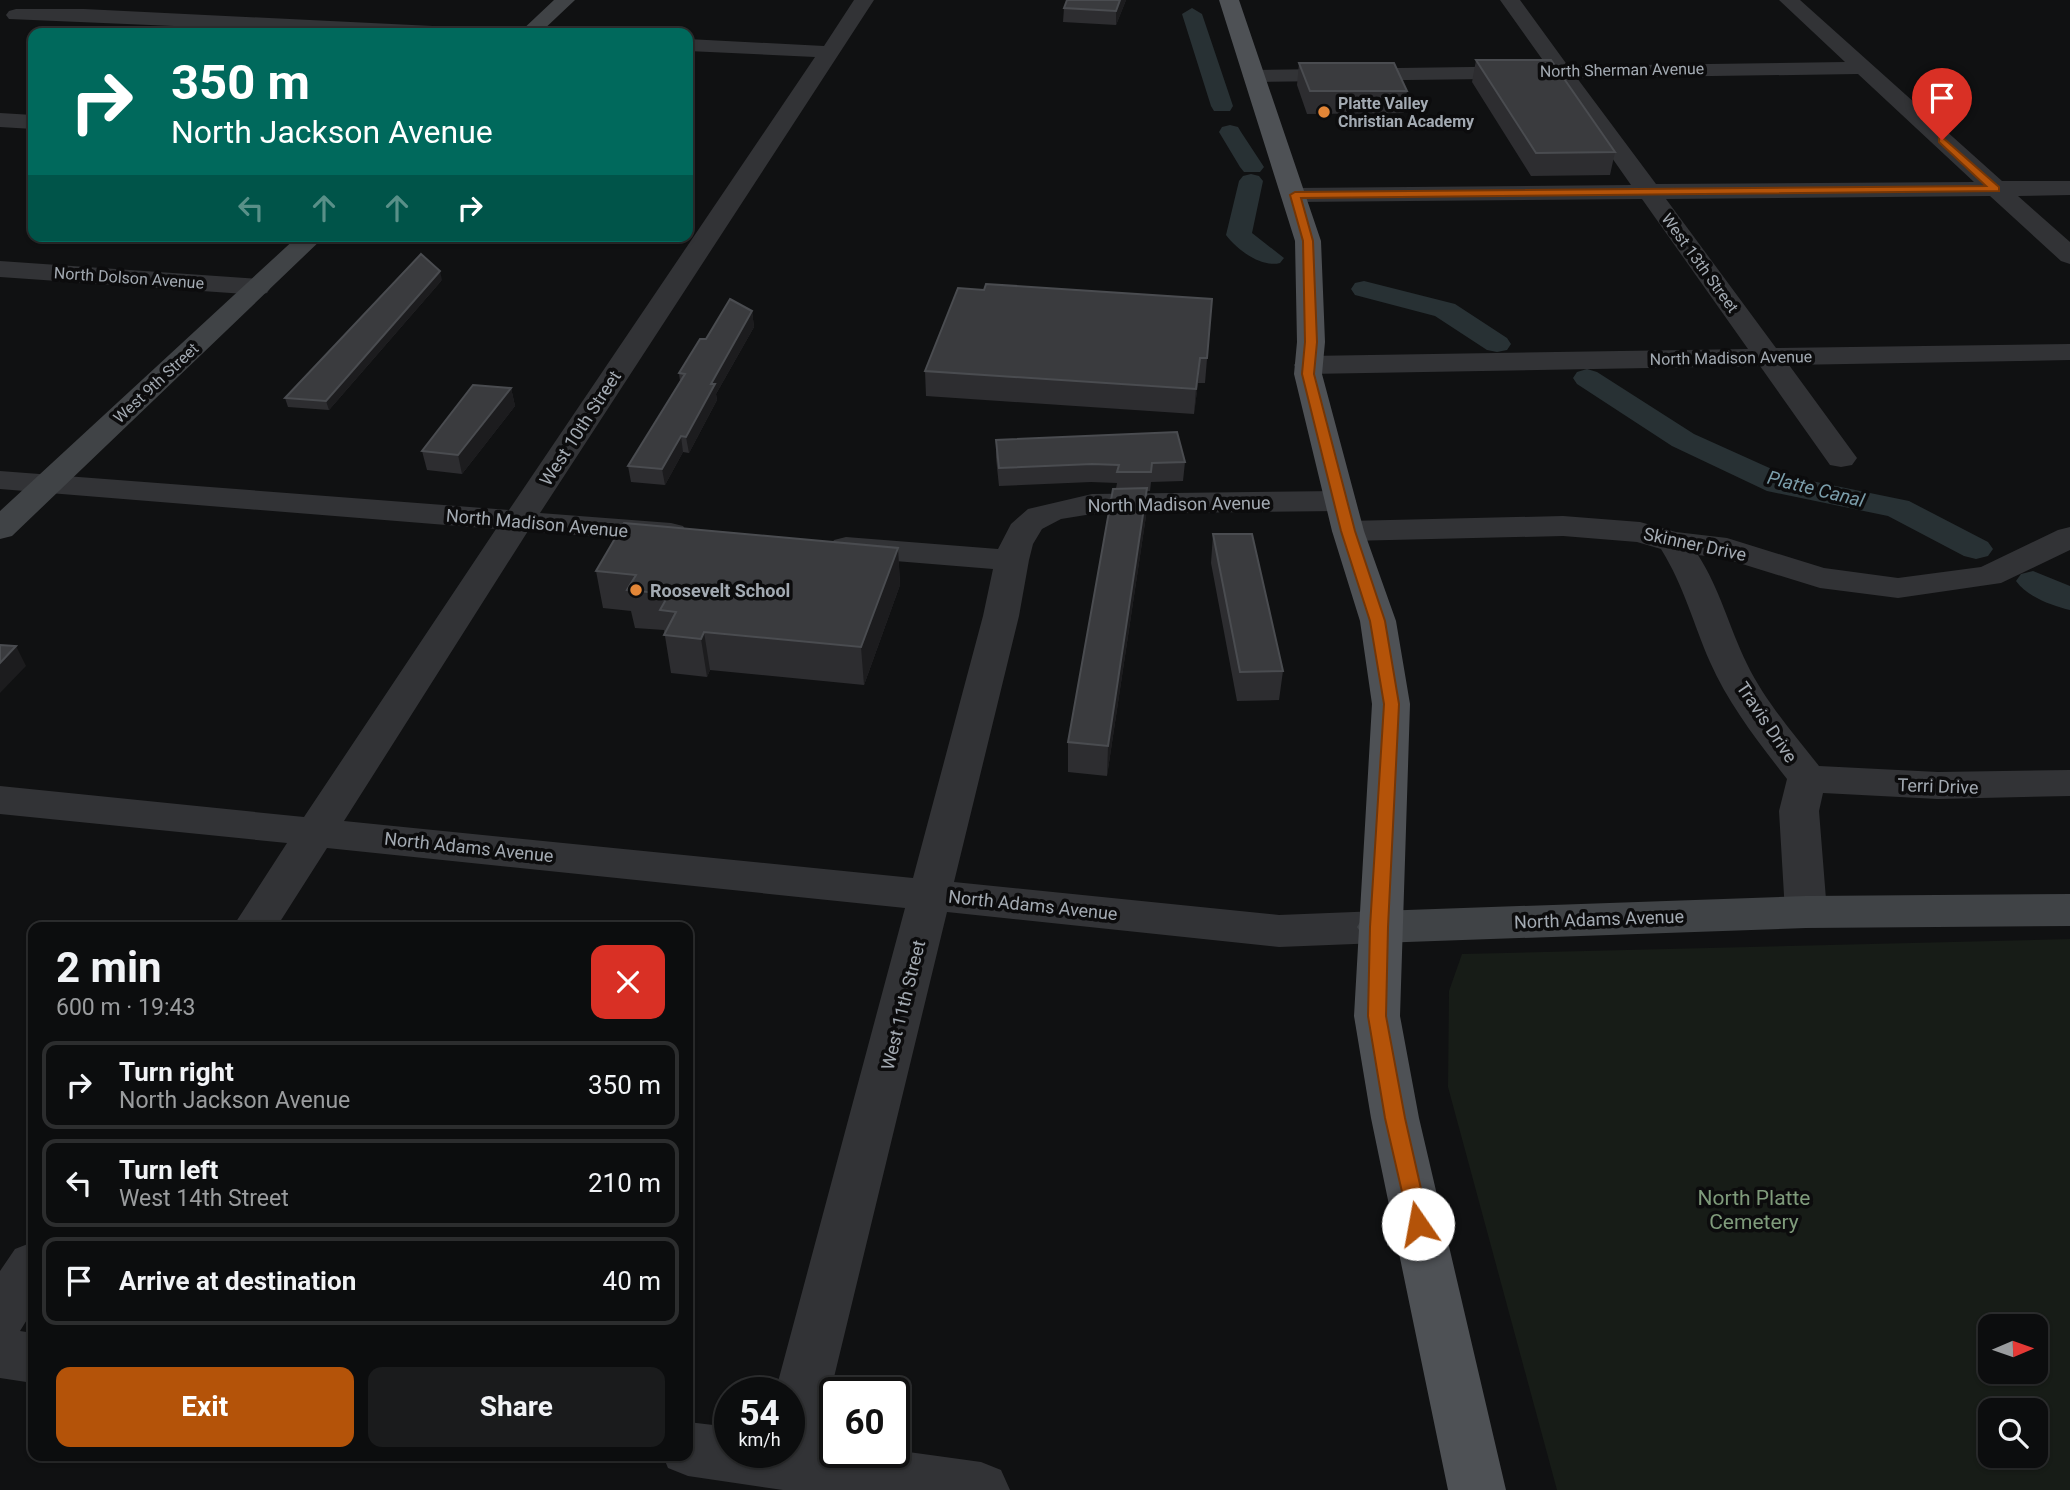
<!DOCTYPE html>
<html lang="en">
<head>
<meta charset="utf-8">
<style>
	body { margin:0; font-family:Roboto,sans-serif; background:#1a1b1c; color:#f1f3f6; height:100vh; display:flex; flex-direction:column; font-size:26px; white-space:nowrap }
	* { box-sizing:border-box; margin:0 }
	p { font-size:23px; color:#9a9c9e }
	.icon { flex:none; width:38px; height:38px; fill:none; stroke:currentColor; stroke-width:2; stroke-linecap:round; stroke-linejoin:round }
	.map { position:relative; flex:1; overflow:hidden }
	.drawer { position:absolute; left:28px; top:922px; width:665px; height:539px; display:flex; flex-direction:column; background:#0c0d0e; border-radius:14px; box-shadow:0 2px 5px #0004,0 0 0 2px #2c2d2e }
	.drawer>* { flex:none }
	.banner { position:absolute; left:28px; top:28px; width:665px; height:214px; border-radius:14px; box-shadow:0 2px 5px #0004,0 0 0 2px #2c2d2e; background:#00695c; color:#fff; overflow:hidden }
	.needle { width:46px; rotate:88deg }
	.buttons { position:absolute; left:1978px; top:1314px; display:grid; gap:14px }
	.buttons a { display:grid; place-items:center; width:70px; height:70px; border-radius:14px; background:#0c0d0e; box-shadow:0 2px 5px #0004,0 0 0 2px #2c2d2e; font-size:35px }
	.speed { position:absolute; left:714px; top:1377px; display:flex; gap:14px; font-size:35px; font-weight:700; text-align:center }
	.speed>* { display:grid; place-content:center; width:91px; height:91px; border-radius:50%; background:#0c0d0e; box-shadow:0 2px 5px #0004,0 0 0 2px #2c2d2e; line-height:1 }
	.speed small { font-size:18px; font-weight:400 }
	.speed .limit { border:4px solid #111; border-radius:10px; background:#fff; color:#111 }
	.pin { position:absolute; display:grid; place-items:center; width:60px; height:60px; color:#fff; margin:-72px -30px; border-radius:50% 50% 50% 0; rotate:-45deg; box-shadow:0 0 7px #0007 }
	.pin .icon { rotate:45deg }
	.me { position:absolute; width:77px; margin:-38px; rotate:348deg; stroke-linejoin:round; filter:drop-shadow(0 0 5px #0008) }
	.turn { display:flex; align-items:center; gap:24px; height:147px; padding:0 28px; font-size:32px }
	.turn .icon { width:91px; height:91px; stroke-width:2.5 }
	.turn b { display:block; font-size:49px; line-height:60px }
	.lanes { display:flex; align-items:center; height:66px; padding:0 28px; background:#0003; justify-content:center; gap:35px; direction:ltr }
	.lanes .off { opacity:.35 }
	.round { display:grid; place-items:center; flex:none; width:74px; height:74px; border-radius:14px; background:#1a1b1c }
	.head { display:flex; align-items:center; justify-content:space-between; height:119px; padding:0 28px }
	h1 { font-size:42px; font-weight:700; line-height:52px }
	.button { display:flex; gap:14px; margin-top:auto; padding:14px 28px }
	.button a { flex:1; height:80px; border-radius:14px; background:#b45309; color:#fff; font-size:28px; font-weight:700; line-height:80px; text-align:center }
	.button a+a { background:#1a1b1c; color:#f1f3f6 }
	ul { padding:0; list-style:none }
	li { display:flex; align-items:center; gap:21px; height:88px; margin:0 14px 10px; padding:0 14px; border:4px solid #2c2d2e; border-radius:14px }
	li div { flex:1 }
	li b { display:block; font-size:26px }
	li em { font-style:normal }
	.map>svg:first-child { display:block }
</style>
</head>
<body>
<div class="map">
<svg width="2070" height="1490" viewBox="0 0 2070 1490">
	<rect width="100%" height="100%" fill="#101112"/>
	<path fill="#171c17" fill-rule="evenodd" d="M 2070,939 L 2070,1490 L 1557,1490 L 1448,1087 L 1449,991 L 1462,954 ZM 1990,1326 L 2035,1326 L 2035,1372 L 1990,1372 ZM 1990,1410 L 2035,1410 L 2035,1456 L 1990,1456 Z"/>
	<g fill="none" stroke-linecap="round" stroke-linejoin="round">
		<path fill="#283134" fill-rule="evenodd" d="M 1192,8 L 1202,14 L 1233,106 L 1230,111 L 1214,111 L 1211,106 L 1182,14 Z
			M 1230,125 L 1238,127 L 1241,132 L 1264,167 L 1260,172 L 1244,172 L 1240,167 L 1219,132 L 1222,127 Z
			M 1251,174 L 1259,176 L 1263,181 L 1252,233 L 1284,258 L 1280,263 C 1262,268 1237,250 1226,235 L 1239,181 L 1243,176 Z
			M 1364,281 L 1455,304 L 1507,338 L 1511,344 L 1507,350 L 1497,352 L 1487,350 L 1435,316 L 1355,295 L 1351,289 L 1355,283 Z
			M 1587,369 L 1597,372 L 1694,434 L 1787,476 L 1909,501 L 1988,542 L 1993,549 L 1988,556 L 1976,559 L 1964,556 L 1888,516 L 1767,491 L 1672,446 L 1577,384 L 1573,378 L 1577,372 Z
			M 2033,571 L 2070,586 L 2070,610 C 2052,606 2026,596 2016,581 L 2021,574 Z"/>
		<path fill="#323336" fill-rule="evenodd" d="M 854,0 L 874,0 L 540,513 L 671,523 L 683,526 L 688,533 L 683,540 L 671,543 L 528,531 L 344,821 L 913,878 L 983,616 L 993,569 L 846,557 L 834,554 L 829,547 L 834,540 L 846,537 L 998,549 L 1011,524 L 1028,509 L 1092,494 L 1340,491 L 1351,494 L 1356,501 L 1351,508 L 1340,511 L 1092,514 L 1061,519 L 1042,529 L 1033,544 L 1029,560 L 1019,616 L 954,882 L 1279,915 L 1379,911 L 1394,916 L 1401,927 L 1394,938 L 1379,943 L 1279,947 L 947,912 L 819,1439 L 835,1442 L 835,1452 L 894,1452 L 894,1450 L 981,1462 L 1001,1470 L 1010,1490 L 783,1490 L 688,1476 L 668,1468 L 663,1456 L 688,1456 L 688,1422 L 730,1427 L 730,1452 L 789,1452 L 789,1393 L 775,1393 L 905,908 L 327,848 L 276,928 L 232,928 L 287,843 L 0,814 L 0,786 L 304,817 L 496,529 L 0,489 L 0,471 L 509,510 L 815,57 L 688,51 L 688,39 L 824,46 Z
			M 1500,0 L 1520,0 L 1568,66 L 1845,62 L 1779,0 L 1800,0 L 2002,181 L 2070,181 L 2070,195 L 2018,196 L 2070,242 L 2070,264 L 2061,261 L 1990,196 L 1666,199 L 1776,348 L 2070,344 L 2070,360 L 1789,365 L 1857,458 L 1852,465 L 1841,467 L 1830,465 L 1760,366 L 1308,374 L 1298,371 L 1294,365 L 1298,359 L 1308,356 L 1748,349 L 1642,199 L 1295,202 L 1286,200 L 1283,195 L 1286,190 L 1295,188 L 1631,185 L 1556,78 L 1254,82 L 1247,80 L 1243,76 L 1247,72 L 1254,70 L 1547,66 ZM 1858,74 L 1974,182 L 1656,184 L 1577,78 Z
			M 16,9 L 84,9 L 453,27 L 460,29 L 463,33 L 336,33 L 9,19 L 6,15 L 9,11 Z
			M 0,113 L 33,115 L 33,129 L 0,127 Z
			M 0,261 L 258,279 L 267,281 L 271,287 L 267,293 L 258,295 L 0,277 Z
			M 1563,516 L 1640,522 L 1676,532 L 1727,538 L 1824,568 L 1898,578 L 1981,567 L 2058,530 L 2070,527 L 2070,550 L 2001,583 L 1898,598 L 1820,588 L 1723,558 L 1698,555 C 1720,589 1729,627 1747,664 C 1765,701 1793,733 1819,766 L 1938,772 L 2070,770 L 2070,796 L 1938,799 L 1823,793 L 1819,811 L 1827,912 L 1821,923 L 1806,928 L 1791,923 L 1785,912 L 1779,811 L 1787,779 C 1759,743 1729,705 1710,662 C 1693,623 1684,586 1661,549 L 1637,542 L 1563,536 L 1348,541 L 1336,538 L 1332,531 L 1336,524 L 1348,521 Z
			M 33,1242 L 33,1310 L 20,1331 L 33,1333 L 33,1383 L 0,1378 L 0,1271 L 15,1249 Z"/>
		<path fill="#404346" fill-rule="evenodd" d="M 554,0 L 575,0 L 540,33 L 519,33 Z
			M 298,236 L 325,236 L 12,536 L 0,539 L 0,511 Z
			M 2070,894 L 2070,926 L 1806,928 L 1379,943 L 1364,938 L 1357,927 L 1364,916 L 1379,911 L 1806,896 Z"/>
		<path fill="#4e5155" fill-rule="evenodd" d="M 1219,0 L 1239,0 L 1321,241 L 1325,342 L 1322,374 L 1364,531 L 1396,621 L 1410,704 L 1400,1016 L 1419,1118 L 1506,1490 L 1448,1490 L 1371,1118 L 1354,1016 L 1372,704 L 1360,621 L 1332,531 L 1294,374 L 1297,342 L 1295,241 Z"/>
	</g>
	<path fill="#2d2d30" d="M 1067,0 L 1126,0 L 1116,25 L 1063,22 L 1064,8 Z
		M 1476,60 L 1615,152 L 1610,175 L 1531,176 L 1472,82 Z
		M 1299,63 L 1407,91 L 1404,113 L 1307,114 L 1297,85 Z
		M 442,280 L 329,410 L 288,407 L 285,398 Z
		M 984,290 L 1212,299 L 1205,383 L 1198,383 L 1194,414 L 926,396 L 925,371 Z
		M 752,311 L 754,327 L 716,394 L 717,400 L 689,453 L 683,452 L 665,485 L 631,482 L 628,466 L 680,381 L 679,373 Z
		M 511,388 L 515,406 L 462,474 L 427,470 L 422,451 Z
		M 996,440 L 1185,462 L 1183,481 L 1151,482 L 1150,491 L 1147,491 L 1146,516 L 1107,776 L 1068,772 L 1068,742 L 1117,483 L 1091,482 L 999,486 L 996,458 Z
		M 1213,534 L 1283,671 L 1279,700 L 1237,701 L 1211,563 Z
		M 898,548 L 900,585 L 864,685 L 710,670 L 707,677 L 671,673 L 664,630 L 635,628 L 631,611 L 603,608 L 596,571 Z"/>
	<path fill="#1c1c1e" d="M 1120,0 L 1126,0 L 1116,25 L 1116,11 Z
		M 440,271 L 442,280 L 329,410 L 326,401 Z
		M 752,311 L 754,327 L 716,394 L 717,400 L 689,453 L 686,437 L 711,384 Z
		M 1200,358 L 1198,383 L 1194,414 L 1196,389 Z
		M 511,388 L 515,406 L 462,474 L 458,455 Z
		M 681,436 L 683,452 L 665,485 L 662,469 Z
		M 1147,488 L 1146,516 L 1107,776 L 1108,746 Z
		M 898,548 L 900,585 L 864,685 L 861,647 Z
		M 704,632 L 710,670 L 707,677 L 701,639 Z
		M 16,646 L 26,666 L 0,693 L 0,663 Z"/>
	<path fill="#3a3b3e" stroke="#4a4c50" stroke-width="2" d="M 1067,0 L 1120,0 L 1116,11 L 1064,8 Z
		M 1476,60 L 1551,60 L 1615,152 L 1536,153 Z
		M 1299,63 L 1394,63 L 1407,91 L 1310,91 Z
		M 421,254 L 440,271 L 326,401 L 285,398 Z
		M 986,284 L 1212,299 L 1207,358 L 1200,358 L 1196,389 L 925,371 L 958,288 L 984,290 Z
		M 730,299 L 752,311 L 711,384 L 715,384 L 686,437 L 681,436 L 662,469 L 628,466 L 685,374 L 679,373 L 700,339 L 706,339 Z
		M 473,385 L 511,388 L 458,455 L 422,451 Z
		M 1177,432 L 1185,462 L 1152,463 L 1151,472 L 1117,472 L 1119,465 L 1092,464 L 999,468 L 996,440 Z
		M 1147,488 L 1108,746 L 1068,742 L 1113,489 Z
		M 624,523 L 898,548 L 861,647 L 704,632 L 701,639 L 664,635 L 676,612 L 660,610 L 669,594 L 627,590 L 636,575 L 596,571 Z
		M 1213,534 L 1252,534 L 1283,671 L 1240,672 Z
		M 0,645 L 16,646 L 0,663 Z"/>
	<path fill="#b45309" stroke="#753606" stroke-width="2" d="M 1942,137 L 1999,187 L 1999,191 L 1301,198 L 1313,241 L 1317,342 L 1314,374 L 1355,531 L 1385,621 L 1399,704 L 1388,927 L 1386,1016 L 1405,1118 L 1429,1224 L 1426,1231 L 1418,1233 L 1411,1231 L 1385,1118 L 1368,1016 L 1370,927 L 1384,704 L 1370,621 L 1341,531 L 1302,374 L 1305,342 L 1303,241 L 1290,195 L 1295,192 L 1986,186 L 1939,142 L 1939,138 Z"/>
	<g fill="#e38637" stroke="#0c0c0d" stroke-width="2.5">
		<circle cx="1324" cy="112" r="7"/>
		<circle cx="636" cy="590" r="7"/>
	</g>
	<g text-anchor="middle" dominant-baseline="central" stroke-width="7" stroke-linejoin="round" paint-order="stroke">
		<g font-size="16" fill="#a3aab2" stroke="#0c0c0d">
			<text transform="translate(1622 70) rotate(-1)">North Sherman Avenue</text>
			<text transform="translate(1700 263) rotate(54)">West 13th Street</text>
			<text transform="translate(129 278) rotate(4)">North Dolson Avenue</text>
			<text transform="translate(1731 358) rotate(-1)">North Madison Avenue</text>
			<text transform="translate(156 383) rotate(-43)">West 9th Street</text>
		</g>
		<g font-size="16" font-weight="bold" fill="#a3aab2" stroke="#0c0c0d" text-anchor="start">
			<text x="1338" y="103">Platte Valley<tspan x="1338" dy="18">Christian Academy</tspan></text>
		</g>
		<g font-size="18" fill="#a3aab2" stroke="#0c0c0d">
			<text transform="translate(580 428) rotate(-57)">West 10th Street</text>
			<text transform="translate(1179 504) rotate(-1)">North Madison Avenue</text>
			<text transform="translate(537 523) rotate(5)">North Madison Avenue</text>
			<text transform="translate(1695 544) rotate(12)">Skinner Drive</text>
			<text transform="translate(1767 722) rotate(56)">Travis Drive</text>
			<text transform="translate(1938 786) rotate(2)">Terri Drive</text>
			<text transform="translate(469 847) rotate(6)">North Adams Avenue</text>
			<text transform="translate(1033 905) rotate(6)">North Adams Avenue</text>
			<text transform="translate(1599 919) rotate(-2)">North Adams Avenue</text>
			<text transform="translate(903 1005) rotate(-76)">West 11th Street</text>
		</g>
		<g font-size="18" font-weight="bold" fill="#a3aab2" stroke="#0c0c0d" text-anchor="start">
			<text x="650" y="590">Roosevelt School</text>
		</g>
		<g font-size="19" font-style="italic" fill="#7b9eab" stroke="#0c0c0d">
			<text transform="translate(1816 489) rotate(14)">Platte Canal</text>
		</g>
		<g font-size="21" fill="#7f9b7b" stroke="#0c0c0d">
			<text x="1754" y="1198">North Platte<tspan x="1754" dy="24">Cemetery</tspan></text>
		</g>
	</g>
</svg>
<div class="buttons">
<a><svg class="needle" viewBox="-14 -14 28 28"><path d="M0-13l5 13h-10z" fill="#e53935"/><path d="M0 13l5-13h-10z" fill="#9a9c9e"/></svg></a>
<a><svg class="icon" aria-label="search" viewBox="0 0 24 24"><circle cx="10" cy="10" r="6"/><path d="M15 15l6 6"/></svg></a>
</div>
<div class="speed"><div>54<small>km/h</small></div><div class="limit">60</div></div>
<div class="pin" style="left:1942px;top:140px;background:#d93025"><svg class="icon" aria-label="arrive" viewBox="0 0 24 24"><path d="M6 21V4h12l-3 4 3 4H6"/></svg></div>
<svg class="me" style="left:1418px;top:1224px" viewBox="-20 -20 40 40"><circle r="19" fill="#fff"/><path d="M0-13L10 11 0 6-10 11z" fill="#b45309"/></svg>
<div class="banner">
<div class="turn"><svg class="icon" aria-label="right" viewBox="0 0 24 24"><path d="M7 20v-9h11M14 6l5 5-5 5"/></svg><div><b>350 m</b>North Jackson Avenue</div></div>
<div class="lanes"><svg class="icon off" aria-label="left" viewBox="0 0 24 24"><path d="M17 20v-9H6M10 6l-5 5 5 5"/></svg><svg class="icon off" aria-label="ahead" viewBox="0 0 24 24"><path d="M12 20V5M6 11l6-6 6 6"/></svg><svg class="icon off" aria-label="ahead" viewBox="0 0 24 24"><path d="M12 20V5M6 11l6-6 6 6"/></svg><svg class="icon" aria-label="right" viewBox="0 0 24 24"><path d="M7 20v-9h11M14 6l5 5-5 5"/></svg></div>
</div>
<section class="drawer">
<div class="head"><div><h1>2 min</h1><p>600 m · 19:43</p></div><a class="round" style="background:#d93025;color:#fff"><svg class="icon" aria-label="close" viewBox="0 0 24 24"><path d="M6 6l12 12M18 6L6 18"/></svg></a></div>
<ul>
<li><svg class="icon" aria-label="right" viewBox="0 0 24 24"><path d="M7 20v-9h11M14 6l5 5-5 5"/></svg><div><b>Turn right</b><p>North Jackson Avenue</p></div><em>350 m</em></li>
<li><svg class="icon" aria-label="left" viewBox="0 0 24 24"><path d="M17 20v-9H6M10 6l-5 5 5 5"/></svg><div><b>Turn left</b><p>West 14th Street</p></div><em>210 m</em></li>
<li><svg class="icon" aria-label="arrive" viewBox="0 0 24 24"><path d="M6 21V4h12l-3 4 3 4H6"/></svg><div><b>Arrive at destination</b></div><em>40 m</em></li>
</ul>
<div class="button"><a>Exit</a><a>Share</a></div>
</section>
</div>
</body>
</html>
